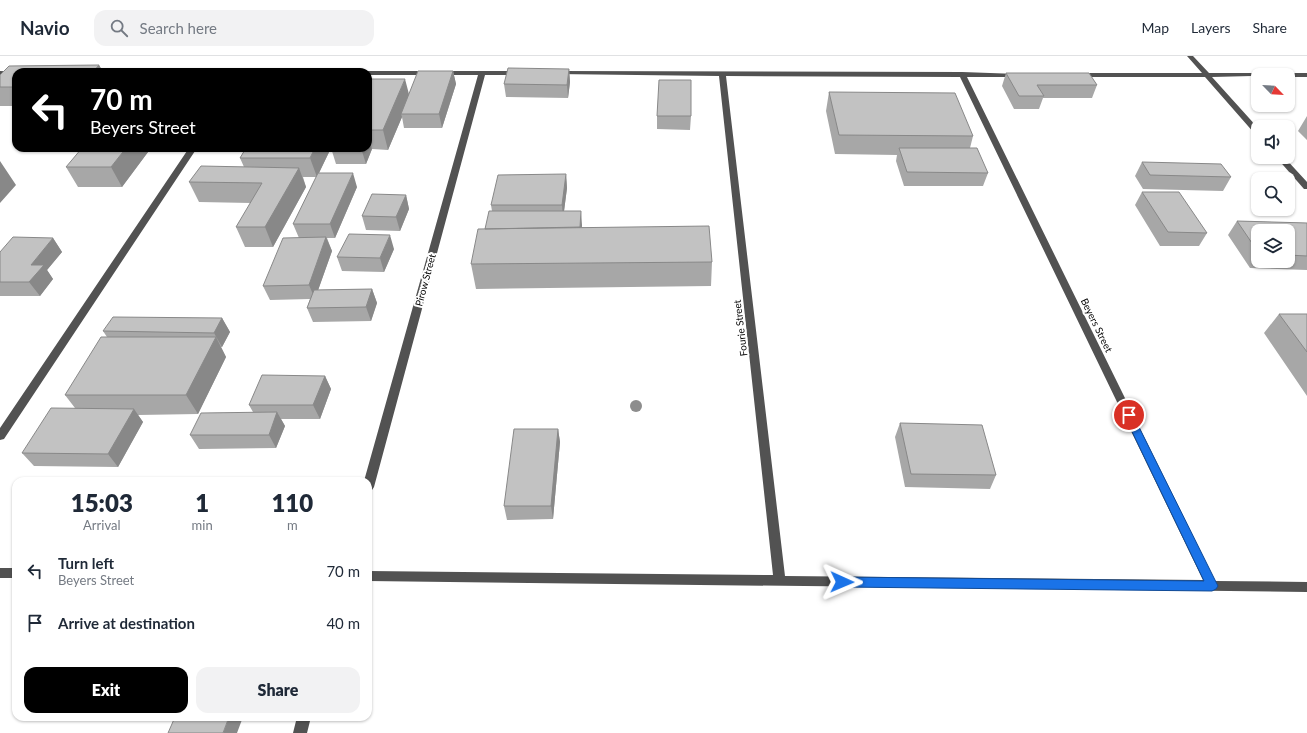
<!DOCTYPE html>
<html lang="en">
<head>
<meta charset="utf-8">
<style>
	body { margin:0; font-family:Lato,sans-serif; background:#f2f2f3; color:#1f2937; height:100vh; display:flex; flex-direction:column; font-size:15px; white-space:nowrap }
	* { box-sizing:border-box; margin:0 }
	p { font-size:13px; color:#747a83 }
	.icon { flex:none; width:22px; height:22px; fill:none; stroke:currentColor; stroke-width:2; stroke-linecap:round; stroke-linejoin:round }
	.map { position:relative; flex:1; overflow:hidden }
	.drawer { position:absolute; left:12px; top:421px; width:360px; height:244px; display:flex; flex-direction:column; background:#fff; border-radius:12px; box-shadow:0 1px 3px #0004 }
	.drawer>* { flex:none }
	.guide { position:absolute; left:12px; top:12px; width:360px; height:84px; border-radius:12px; box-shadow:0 1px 3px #0004; background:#000; color:#fff; overflow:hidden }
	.needle { width:26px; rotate:115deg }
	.buttons { position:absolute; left:1251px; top:12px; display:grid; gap:8px }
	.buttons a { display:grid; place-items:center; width:44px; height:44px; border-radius:8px; background:#fff; box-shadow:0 1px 3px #0004; font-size:20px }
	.pin { position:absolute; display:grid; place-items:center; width:34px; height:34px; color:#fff; margin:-17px; border:2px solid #fff; border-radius:50%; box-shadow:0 1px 4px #0007 }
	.me { position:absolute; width:44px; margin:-22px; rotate:91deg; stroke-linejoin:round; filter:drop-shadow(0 0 3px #0008) }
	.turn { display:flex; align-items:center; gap:14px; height:84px; padding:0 12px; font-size:18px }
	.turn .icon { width:52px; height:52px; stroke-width:2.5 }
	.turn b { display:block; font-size:28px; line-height:34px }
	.eta { display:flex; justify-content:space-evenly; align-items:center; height:68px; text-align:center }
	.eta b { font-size:24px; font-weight:800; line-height:28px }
	.button { display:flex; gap:8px; margin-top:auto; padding:8px 12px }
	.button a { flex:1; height:46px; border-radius:12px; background:#000; color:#fff; font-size:16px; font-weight:800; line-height:46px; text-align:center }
	.button a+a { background:#f2f2f3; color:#1f2937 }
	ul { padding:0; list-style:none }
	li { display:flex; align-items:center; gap:12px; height:52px; padding:0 12px }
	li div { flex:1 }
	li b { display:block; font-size:15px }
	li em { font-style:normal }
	header { display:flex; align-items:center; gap:24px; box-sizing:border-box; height:56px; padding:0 20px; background:#fff; border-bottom:1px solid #e0e1e3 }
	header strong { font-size:19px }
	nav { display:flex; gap:22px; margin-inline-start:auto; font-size:14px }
	.search { width:280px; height:36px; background:#f2f2f3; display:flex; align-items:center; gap:10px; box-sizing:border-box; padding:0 14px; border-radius:12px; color:#747a83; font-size:15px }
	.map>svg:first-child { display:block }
</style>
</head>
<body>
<header>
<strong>Navio</strong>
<div class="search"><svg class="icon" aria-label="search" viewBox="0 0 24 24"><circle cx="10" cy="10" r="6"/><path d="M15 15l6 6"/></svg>Search here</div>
<nav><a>Map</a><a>Layers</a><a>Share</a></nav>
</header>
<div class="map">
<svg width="1307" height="677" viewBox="0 0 1307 677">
	<rect width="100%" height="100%" fill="#fff"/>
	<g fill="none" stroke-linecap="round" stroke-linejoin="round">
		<path fill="#525252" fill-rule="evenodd" d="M 1187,0 L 1193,0 L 1209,17 L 1307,17 L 1307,21 L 1288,21 L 1288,19 L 1212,21 L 1258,72 L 1258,78 L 1255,78 L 1205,21 L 1077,21 L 1074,19 L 1077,17 L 1202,17 Z
			M 0,15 L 19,16 L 16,16 L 16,19 L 0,19 Z
			M 368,15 L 519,15 L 522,17 L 519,19 L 485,19 L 374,431 L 372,434 L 368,435 L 368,425 L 364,425 L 478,19 L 368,19 L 368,16 L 365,16 Z
			M 557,15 L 962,16 L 1021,18 L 1022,19 L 1019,21 L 967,21 L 1215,525 L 1307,526 L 1307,536 L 368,525 L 368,515 L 773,519 L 719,20 L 555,18 L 554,17 ZM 726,20 L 960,21 L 1203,524 L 785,520 Z
			M 189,92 L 197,92 L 4,383 L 0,384 L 0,372 Z
			M 1276,101 L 1284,101 L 1307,126 L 1307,133 L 1304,133 Z
			M 0,512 L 16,512 L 16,522 L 0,522 Z
			M 297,661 L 311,661 L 307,677 L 293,677 Z"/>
	</g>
	<circle fill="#8d8d8d" cx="636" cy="350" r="6"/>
	<path fill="#a7a7a7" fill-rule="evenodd" d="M 99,9 L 103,16 L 16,16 L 16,50 L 0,50 L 0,19 L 9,10 Z
		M 569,13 L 570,26 L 568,42 L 506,41 L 504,28 Z
		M 453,15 L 456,28 L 442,72 L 404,72 L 402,61 L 388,94 L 372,93 L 366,108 L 336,108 L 331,92 L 319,117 L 357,131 L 335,182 L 327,182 L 332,195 L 318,234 L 372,233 L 377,247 L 371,265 L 313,266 L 307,252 L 310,243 L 270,244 L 263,230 L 299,182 L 293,168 L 317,121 L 303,121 L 306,131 L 273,191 L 245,191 L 236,171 L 251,147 L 199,146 L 189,126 L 244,111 L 240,102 L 246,92 L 368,92 L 368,23 L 409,38 Z
		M 1006,17 L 1097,29 L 1092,42 L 1043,42 L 1039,53 L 1014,53 L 1002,30 Z
		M 829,36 L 973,80 L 970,92 L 988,117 L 983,130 L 904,130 L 896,105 L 897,99 L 835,98 L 826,55 Z
		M 657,60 L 691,60 L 690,74 L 657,73 Z
		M 1307,60 L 1307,84 L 1298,75 Z
		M 151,92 L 122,131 L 78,131 L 66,111 Z
		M 1142,106 L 1231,121 L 1223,135 L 1143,133 L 1135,120 Z
		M 566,118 L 567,132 L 564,155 L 582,169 L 582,171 L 712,206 L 711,230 L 476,233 L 471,208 L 492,155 L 491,149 Z
		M 1142,136 L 1207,177 L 1199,190 L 1160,190 L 1135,149 Z
		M 406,139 L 409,153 L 400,175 L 366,174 L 362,160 Z
		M 1237,165 L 1307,167 L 1307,214 L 1250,212 L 1228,179 ZM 1258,175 L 1288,175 L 1288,205 L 1258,205 Z
		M 53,182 L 62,196 L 47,214 L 53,223 L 40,240 L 0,240 L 0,196 Z
		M 394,193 L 384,216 L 342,215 L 337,201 Z
		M 1279,258 L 1307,258 L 1307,340 L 1264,277 Z
		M 222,262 L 230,276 L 222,291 L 221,291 L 226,301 L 198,358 L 138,359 L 143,366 L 118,411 L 34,410 L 22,397 L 75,352 L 65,339 L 107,281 L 103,275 Z
		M 325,320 L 331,333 L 320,363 L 281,363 L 285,370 L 276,392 L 199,393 L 190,379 L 253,356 L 249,349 Z
		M 900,367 L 996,419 L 990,433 L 905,431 L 895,381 Z
		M 558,373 L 560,386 L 553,463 L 507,464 L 504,450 Z"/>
	<path fill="#888" d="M 99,9 L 103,16 L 93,16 Z
		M 569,13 L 570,26 L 568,42 L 567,29 Z
		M 453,15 L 456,28 L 442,72 L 439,58 Z
		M 405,23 L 410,42 L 401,58 L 402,61 L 388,94 L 383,74 Z
		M 368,78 L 372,93 L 366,108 L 361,92 L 368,92 Z
		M 126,92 L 151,92 L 122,131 L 111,111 Z
		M 315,92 L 331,92 L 317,121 L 310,102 Z
		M 0,105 L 16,129 L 0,147 Z
		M 299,112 L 306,131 L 273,191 L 265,171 Z
		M 353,117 L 357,131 L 335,182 L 330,168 Z
		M 566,118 L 567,132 L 563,163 L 562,149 Z
		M 406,139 L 409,153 L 400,175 L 396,161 Z
		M 581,155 L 582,169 L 580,189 L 579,175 Z
		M 390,179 L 394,193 L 384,216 L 380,202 Z
		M 326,181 L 332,195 L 315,243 L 309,229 Z
		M 53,182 L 62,196 L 47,214 L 53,223 L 40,240 L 29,226 L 31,209 Z
		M 372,233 L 377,247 L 371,265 L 366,251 Z
		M 222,262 L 230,276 L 222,291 L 214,277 Z
		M 216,281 L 226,301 L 198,358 L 186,339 Z
		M 325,320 L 331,333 L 320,363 L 313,349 Z
		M 134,353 L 143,366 L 118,411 L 108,398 Z
		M 277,356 L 285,370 L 276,392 L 269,379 Z
		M 558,373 L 560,386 L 553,463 L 551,450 Z
		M 229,661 L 243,661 L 237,677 L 223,677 Z"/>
	<path fill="#c2c2c2" stroke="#888" d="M 99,9 L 93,16 L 16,16 L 16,31 L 0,31 L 0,19 L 9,10 Z
		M 508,12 L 569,13 L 567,29 L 504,28 Z
		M 354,14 L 354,16 L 324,16 L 325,15 Z
		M 418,15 L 453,15 L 439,58 L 401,58 Z
		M 1006,17 L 1089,17 L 1097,29 L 1037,29 L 1044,40 L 1019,40 Z
		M 368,23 L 405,23 L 383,74 L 368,74 Z
		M 659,24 L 691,24 L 691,60 L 657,60 Z
		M 829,36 L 955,37 L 973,80 L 839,79 Z
		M 82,92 L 126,92 L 111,111 L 66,111 Z
		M 246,92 L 315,92 L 310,102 L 240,102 Z
		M 899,92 L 977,92 L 988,117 L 907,116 Z
		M 1142,106 L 1221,108 L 1231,121 L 1150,119 Z
		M 201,110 L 299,112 L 265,171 L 236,171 L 262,127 L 189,126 Z
		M 318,117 L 353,117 L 330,168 L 293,168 Z
		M 566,118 L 562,149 L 491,149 L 498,119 Z
		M 1142,136 L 1179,136 L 1207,177 L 1168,176 Z
		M 372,138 L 406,139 L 396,161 L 362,160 Z
		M 489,155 L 581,155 L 580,171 L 485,173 Z
		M 1237,165 L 1307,167 L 1307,200 L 1288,199 L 1288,175 L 1258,175 L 1258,196 Z
		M 709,170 L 712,206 L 471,208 L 478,173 Z
		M 349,178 L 390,179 L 380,202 L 337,201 Z
		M 13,181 L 53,182 L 31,209 L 44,209 L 29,226 L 0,226 L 0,196 Z
		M 326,181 L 309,229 L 263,230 L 283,182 Z
		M 372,233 L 366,251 L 307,252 L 314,234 Z
		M 1279,258 L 1307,258 L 1307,296 Z
		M 113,261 L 222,262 L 214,277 L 103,275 Z
		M 101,281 L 216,281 L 186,339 L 65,339 Z
		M 262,319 L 325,320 L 313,349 L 249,349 Z
		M 51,352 L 134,353 L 108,398 L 22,397 Z
		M 277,356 L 269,379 L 190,379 L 201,357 Z
		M 900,367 L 982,369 L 996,419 L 911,418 Z
		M 514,373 L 558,373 L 551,450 L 504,450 Z
		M 175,661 L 229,661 L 223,677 L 168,677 Z"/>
	<path fill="#1a73e8" stroke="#114b97" d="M 1129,356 L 1133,359 L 1216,526 L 1218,530 L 1216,533 L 1212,535 L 842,531 L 838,529 L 836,526 L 838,523 L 842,521 L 1204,525 L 1124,359 Z"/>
	<g text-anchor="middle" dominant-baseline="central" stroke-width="4" stroke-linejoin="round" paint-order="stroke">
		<g font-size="10" fill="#000" stroke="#fff">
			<text transform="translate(425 224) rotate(-75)">Pirow Street</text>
			<text transform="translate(1097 269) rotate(64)">Beyers Street</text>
			<text transform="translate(740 272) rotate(-97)">Fourie Street</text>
		</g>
	</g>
</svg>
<div class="buttons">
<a><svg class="needle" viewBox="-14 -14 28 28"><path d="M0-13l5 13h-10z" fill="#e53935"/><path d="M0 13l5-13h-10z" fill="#747a83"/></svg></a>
<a><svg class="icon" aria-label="sound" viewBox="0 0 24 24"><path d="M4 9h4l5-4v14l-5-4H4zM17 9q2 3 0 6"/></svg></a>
<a><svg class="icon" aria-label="search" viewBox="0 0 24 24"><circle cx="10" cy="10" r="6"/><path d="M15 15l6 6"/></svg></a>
<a><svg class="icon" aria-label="layers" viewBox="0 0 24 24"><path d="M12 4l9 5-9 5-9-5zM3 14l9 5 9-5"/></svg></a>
</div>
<div class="pin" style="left:1129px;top:359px;background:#d93025"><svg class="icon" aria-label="arrive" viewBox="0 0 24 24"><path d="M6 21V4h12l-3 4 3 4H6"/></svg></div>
<svg class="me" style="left:842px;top:526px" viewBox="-20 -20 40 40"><path d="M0-17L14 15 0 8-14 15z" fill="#1a73e8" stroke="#fff" stroke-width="4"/></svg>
<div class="guide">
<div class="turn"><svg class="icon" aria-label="left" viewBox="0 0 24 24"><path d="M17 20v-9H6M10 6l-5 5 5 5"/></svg><div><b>70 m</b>Beyers Street</div></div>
</div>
<section class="drawer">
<div class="eta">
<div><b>15:03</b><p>Arrival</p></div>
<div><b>1</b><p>min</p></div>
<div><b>110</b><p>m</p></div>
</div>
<ul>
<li><svg class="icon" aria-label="left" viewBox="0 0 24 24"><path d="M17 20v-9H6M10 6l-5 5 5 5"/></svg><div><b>Turn left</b><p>Beyers Street</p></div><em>70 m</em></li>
<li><svg class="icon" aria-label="arrive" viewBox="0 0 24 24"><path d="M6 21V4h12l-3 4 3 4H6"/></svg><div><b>Arrive at destination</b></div><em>40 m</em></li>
</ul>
<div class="button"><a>Exit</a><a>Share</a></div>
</section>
</div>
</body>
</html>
